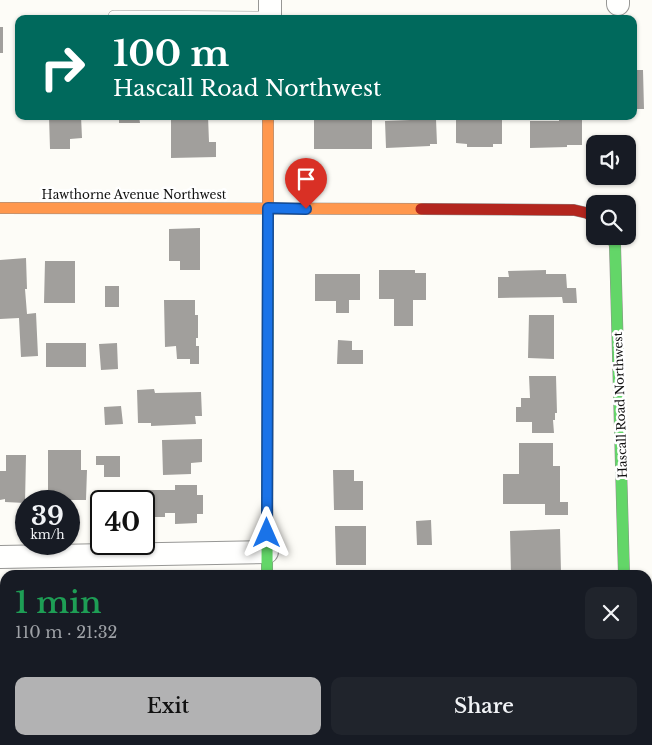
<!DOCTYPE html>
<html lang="en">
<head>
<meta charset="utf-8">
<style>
	body { margin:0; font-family:"Libre Baskerville",serif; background:#20242c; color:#f1f3f6; height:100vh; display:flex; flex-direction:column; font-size:19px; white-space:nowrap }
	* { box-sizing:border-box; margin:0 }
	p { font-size:16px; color:#9ea1a6 }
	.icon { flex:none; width:28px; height:28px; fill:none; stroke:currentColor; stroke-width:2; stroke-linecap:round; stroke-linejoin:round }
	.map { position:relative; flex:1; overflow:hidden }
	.panel { position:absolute; left:0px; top:570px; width:652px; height:175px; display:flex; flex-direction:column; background:#171b24; border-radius:15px 15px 0 0; box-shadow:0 1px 4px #0004 }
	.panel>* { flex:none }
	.top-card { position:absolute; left:15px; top:15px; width:622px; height:105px; border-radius:10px; box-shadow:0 1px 4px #0004; background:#00695c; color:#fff; overflow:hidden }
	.buttons { position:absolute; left:586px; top:135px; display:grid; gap:10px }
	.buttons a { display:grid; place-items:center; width:50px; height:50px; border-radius:10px; background:#171b24; box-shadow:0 1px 4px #0004; font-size:25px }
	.speed { position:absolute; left:15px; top:490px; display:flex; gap:10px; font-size:25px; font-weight:700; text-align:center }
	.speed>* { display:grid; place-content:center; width:65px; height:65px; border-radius:50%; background:#171b24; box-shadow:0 1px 4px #0004; line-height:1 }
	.speed small { font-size:12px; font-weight:400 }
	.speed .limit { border:2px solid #111; border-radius:8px; background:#fff; color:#111 }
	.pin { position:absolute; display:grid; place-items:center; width:42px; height:42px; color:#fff; margin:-51px -21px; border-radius:50% 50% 50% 0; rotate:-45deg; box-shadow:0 0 5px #0007 }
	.pin .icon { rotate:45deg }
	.me { position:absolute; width:55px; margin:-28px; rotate:0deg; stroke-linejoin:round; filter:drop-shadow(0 0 4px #0008) }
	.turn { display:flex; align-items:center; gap:18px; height:105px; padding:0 15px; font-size:22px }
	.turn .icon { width:65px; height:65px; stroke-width:2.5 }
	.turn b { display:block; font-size:35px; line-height:42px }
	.round { display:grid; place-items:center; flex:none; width:52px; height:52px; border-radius:10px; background:#20242c }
	.headline { display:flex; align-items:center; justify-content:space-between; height:85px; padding:0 15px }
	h1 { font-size:30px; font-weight:600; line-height:38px; color:#1e9e55 }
	.button { display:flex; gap:10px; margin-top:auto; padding:10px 15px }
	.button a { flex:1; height:58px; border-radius:10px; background:#b2b2b3; color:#111; font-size:20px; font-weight:600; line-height:58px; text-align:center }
	.button a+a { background:#20242c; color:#f1f3f6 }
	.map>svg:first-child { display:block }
</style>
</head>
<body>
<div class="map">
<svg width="652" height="745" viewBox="0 0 652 745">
	<rect width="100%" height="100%" fill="#fdfcf7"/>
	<path fill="#a19f9c" d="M 0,27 L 3,27 L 3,53 L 0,53 Z
		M 634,70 L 643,70 L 644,109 L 634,109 Z
		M 49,116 L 81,116 L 82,138 L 70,139 L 70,149 L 50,149 Z
		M 119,116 L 139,116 L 140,123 L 119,123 Z
		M 171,116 L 208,116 L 209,142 L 216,142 L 216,157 L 171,158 Z
		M 456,116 L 502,116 L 502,144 L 493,144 L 493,147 L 467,147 L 467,144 L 456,143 Z
		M 559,116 L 582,116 L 582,145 L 567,145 L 567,147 L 530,148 L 530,121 L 559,121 Z
		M 314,117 L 372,117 L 372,149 L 314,149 Z
		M 436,119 L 437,144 L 430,144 L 430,146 L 386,148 L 385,121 Z
		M 200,228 L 200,270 L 180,270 L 180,261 L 169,261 L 169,229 Z
		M 26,258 L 27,289 L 25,289 L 27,314 L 36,313 L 38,356 L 21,357 L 19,318 L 0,319 L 0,260 Z
		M 45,261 L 75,261 L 75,303 L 44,303 Z
		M 379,270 L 415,270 L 415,273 L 426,273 L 426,300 L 413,300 L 413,326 L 394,326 L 394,299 L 379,299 Z
		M 546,270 L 546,274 L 566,274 L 567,288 L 576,288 L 577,303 L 563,303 L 562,297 L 498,298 L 498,277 L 509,277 L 508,271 Z
		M 315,274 L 360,274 L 360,300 L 349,300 L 349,313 L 336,313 L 336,301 L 315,301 Z
		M 105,286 L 119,286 L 119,307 L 105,307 Z
		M 164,300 L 195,300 L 195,315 L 198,315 L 198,338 L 196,338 L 196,346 L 199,346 L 199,364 L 190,364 L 190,359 L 177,359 L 176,346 L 165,347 Z
		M 529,315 L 554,315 L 554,359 L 528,358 Z
		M 338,340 L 352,341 L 352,350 L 363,350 L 363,364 L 337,364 Z
		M 46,343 L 86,343 L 86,367 L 46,367 Z
		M 117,343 L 118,369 L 101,370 L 99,344 Z
		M 529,376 L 556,376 L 557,413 L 555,413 L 555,420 L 553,420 L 554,433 L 532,433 L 532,422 L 516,422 L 516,407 L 521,407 L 521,398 L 530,398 Z
		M 154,389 L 155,393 L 201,392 L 202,416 L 195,416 L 196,424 L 151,426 L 151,423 L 138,423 L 137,390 Z
		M 121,406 L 123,424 L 105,425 L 104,407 Z
		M 202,439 L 202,462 L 191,463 L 191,474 L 163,475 L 162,440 Z
		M 519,443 L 553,443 L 553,466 L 560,466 L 560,502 L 568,502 L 568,515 L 545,515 L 545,504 L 503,504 L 503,474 L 519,474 Z
		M 48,450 L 81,450 L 81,470 L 87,470 L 86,500 L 59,500 L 59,495 L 48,495 Z
		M 6,455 L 26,455 L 25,503 L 5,502 L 5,499 L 0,500 L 0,471 L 6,471 Z
		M 96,456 L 120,456 L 120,477 L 104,477 L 104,465 L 96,465 Z
		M 333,470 L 354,470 L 354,481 L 363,481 L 363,510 L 334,510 Z
		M 175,485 L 197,485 L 197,495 L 203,495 L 203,514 L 197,514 L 197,523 L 175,524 L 175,513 L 165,513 L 165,517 L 147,517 L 147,514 L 144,514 L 141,490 L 175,490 Z
		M 431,520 L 432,545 L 417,545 L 416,521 Z
		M 335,526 L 366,526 L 366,565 L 336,565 Z
		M 560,529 L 561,573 L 511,575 L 510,531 Z
		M 46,740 L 58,740 L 63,744 L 48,745 L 44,742 Z
		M 513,740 L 566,740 L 566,745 L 513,745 Z
		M 190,741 L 205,741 L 205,745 L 190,745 Z"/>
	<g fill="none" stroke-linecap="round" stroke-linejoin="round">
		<defs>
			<path id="lane" d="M 114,16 L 270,17"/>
			<path id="street" d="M 618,0 L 618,4
				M 270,19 L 270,0
				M 0,557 L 267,552
				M 269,740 L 269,745
				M 627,740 L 627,745"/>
			<path id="fast" d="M 611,236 L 615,245 L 624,575
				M 267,575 L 268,262"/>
			<path id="slow" d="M 0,208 L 421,209
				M 268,262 L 268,116"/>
			<path id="jam" d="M 421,209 L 574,210 L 587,213 L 595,218"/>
		</defs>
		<use href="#lane" stroke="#979795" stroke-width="12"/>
		<use href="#street" stroke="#979795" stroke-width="24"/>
		<use href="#fast" stroke="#8e8d8b" stroke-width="12"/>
		<use href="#slow" stroke="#8e8d8b" stroke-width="12"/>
		<use href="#jam" stroke="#8e8d8b" stroke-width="12"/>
		<use href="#lane" stroke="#fffffe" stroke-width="11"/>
		<use href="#street" stroke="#fffffe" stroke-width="22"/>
		<use href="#fast" stroke="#63d668" stroke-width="11"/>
		<use href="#slow" stroke="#ff974d" stroke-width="11"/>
		<use href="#jam" stroke="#b3261e" stroke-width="11"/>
	</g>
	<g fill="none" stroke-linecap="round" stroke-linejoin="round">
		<defs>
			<path id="route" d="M 267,533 L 268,208 L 306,209"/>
		</defs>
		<use href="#route" stroke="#114b97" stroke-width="12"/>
		<use href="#route" stroke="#1a73e8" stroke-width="9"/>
	</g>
	<g text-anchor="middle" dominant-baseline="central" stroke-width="5" stroke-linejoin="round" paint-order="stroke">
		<g font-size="12" fill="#111" stroke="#fff">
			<text x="134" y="194">Hawthorne Avenue Northwest</text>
			<text transform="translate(620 405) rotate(-92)">Hascall Road Northwest</text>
		</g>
	</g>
</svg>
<div class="buttons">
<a><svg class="icon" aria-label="sound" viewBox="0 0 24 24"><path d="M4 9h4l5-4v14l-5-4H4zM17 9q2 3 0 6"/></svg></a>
<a><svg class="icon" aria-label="search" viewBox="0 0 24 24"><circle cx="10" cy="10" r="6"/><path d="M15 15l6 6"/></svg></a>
</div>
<div class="speed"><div>39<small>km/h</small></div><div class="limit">40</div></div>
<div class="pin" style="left:306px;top:209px;background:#d93025"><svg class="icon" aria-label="arrive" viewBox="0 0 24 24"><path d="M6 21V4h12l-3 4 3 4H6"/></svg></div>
<svg class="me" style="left:267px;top:533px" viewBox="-20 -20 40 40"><path d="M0-17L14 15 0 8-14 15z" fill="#1a73e8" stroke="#fff" stroke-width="4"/></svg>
<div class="top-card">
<div class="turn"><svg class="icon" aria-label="right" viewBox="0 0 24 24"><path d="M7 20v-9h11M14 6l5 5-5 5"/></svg><div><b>100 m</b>Hascall Road Northwest</div></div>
</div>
<section class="panel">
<div class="headline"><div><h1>1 min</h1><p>110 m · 21:32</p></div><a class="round"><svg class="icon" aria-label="close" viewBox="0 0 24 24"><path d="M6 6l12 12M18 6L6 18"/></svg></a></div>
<div class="button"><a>Exit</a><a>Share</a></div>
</section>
</div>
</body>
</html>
